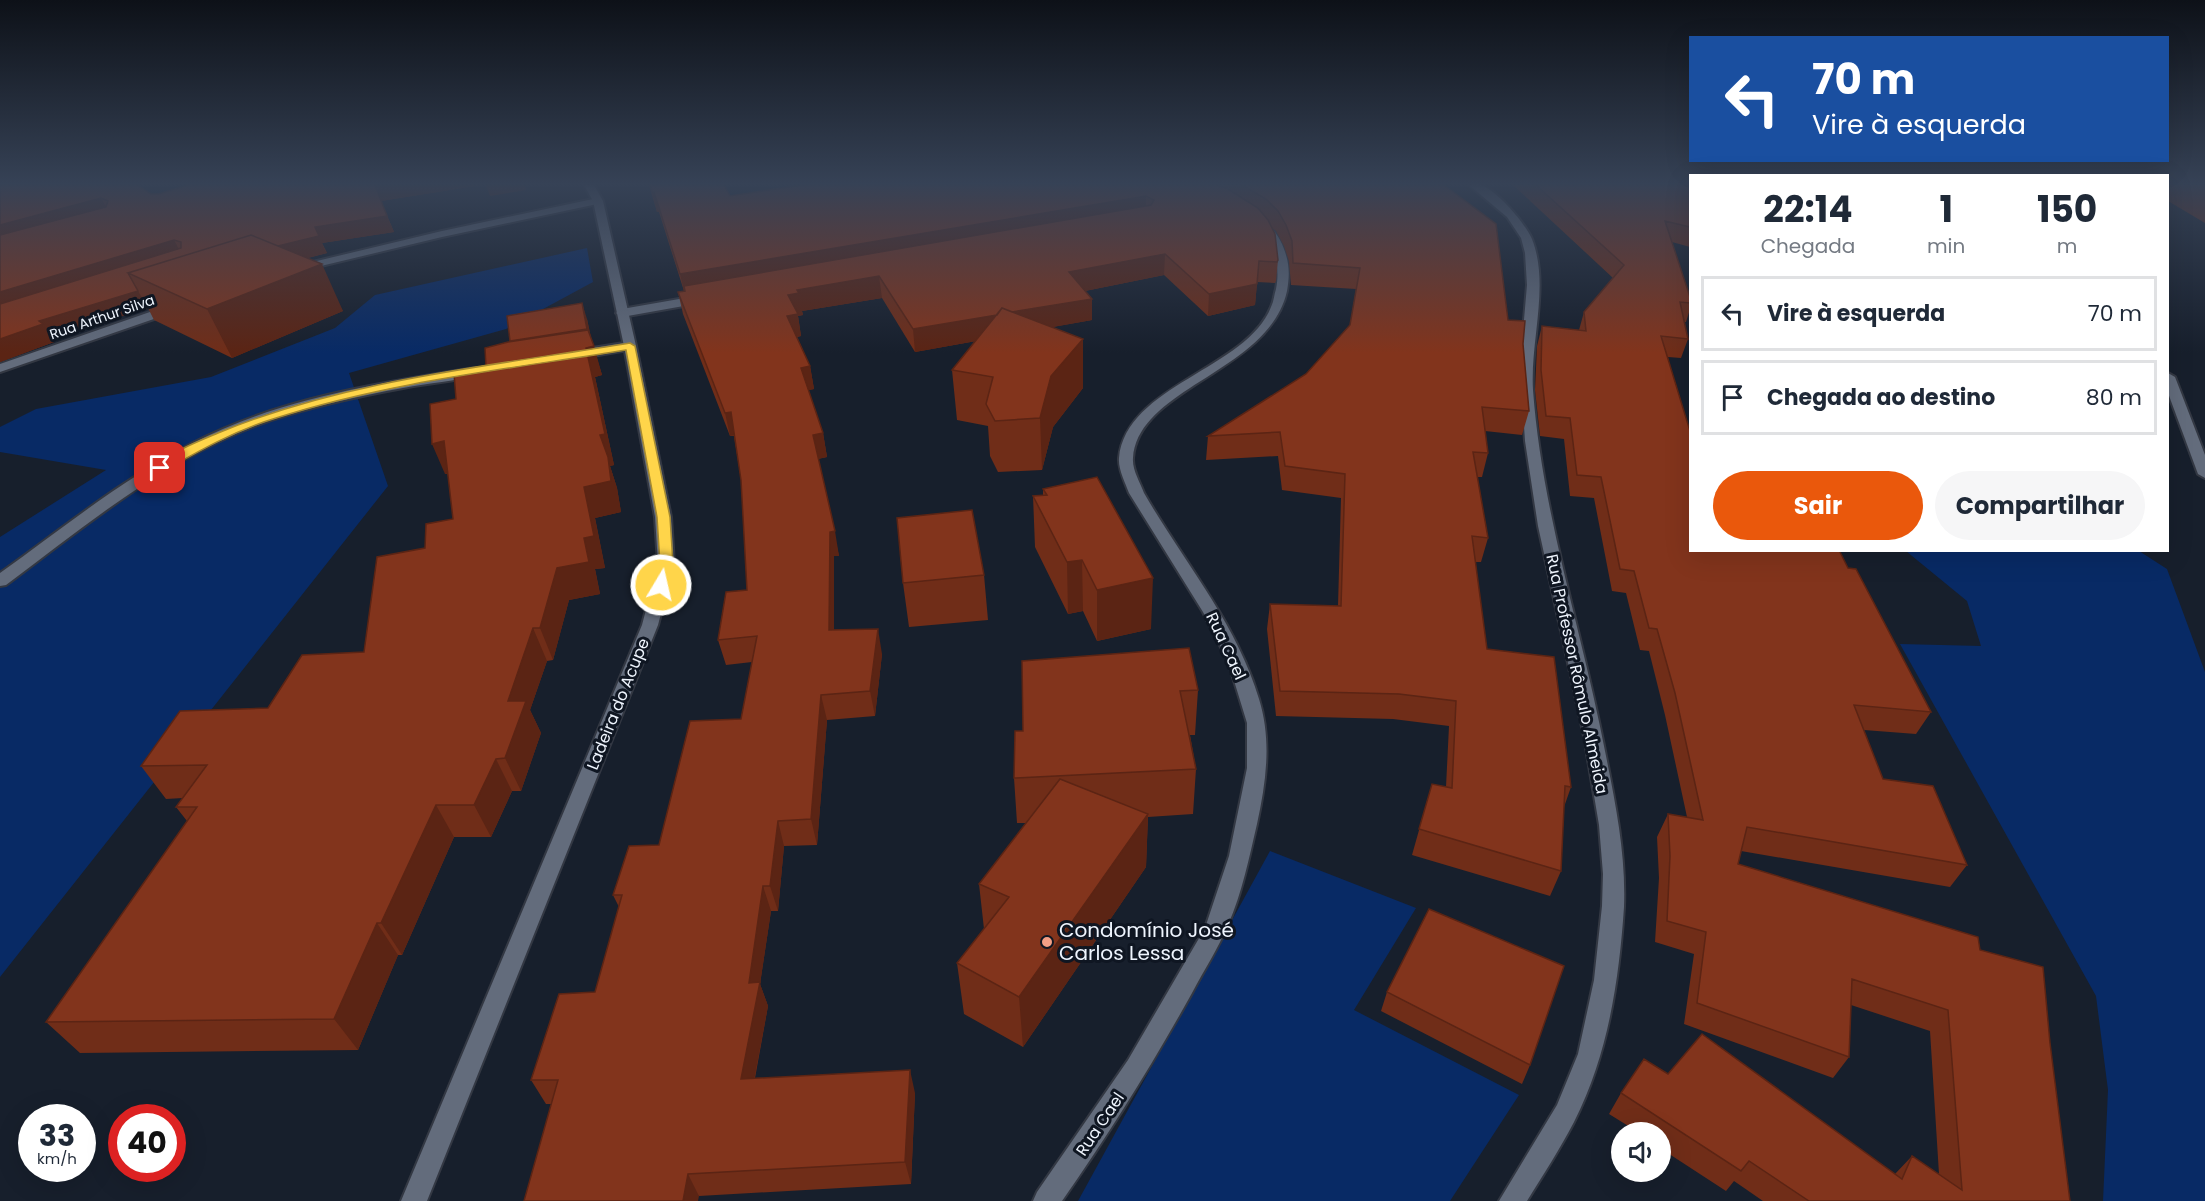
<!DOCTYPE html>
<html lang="pt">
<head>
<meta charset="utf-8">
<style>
	body { margin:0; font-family:Poppins,sans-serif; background:#f6f6f7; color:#1f2937; height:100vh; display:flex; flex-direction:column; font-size:22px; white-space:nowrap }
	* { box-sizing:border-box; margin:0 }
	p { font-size:20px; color:#747a83 }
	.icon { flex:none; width:33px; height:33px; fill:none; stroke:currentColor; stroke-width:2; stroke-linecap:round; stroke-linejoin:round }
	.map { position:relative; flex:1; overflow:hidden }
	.sheet { position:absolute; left:1689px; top:174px; width:480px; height:378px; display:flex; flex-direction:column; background:#fff; border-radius:0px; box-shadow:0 6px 24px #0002 }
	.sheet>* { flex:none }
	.hud { position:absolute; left:1689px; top:36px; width:480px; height:126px; border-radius:0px; box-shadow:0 6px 24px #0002; background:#1a4fa0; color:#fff; overflow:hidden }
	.tools { position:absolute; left:1611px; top:1122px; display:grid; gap:12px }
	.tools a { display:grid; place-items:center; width:60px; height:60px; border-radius:50%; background:#fff; box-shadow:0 6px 24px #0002; font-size:30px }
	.speed { position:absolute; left:18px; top:1104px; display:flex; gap:12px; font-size:30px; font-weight:700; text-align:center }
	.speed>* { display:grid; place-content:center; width:78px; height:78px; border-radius:50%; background:#fff; box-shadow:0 6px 24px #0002; line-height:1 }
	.speed small { font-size:15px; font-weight:400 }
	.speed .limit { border:9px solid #d22; background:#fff; color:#111 }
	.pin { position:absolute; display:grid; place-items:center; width:51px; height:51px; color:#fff; margin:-26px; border-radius:12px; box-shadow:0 3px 9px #0006 }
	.me { position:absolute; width:66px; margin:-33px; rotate:9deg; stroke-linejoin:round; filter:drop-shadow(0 0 4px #0008) }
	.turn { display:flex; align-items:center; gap:21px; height:126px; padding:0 24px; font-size:27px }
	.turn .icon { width:78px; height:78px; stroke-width:2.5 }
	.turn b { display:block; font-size:42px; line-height:51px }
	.eta { display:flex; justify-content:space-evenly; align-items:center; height:102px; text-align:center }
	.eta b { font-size:36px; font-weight:700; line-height:42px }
	.primary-button { display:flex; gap:12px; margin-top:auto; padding:12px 24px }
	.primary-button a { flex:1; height:69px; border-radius:36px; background:#ea580c; color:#fff; font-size:24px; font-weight:700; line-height:69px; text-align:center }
	.primary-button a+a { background:#f6f6f7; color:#1f2937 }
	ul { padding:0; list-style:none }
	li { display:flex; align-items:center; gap:18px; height:75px; margin:0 12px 9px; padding:0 12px; border:3px solid #e0e1e3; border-radius:0px }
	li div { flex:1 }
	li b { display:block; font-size:22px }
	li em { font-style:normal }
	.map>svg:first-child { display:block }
</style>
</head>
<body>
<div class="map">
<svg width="2205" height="1201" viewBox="0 0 2205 1201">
	<rect width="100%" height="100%" fill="#171f2c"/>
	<path fill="#082a65" d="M 587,248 L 593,282 L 506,329 L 349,373 L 388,486 L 0,977 L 0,537 L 106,470 L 0,452 L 0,427 L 36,409 L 211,377 L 335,328 L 375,295 Z
		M 1906,551 L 2139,551 L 2167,569 L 2205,672 L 2205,1201 L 2103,1201 L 2108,1090 L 2096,996 L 1900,644 L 1981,646 L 1967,601 Z
		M 1270,851 L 1416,908 L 1354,1010 L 1519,1095 L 1450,1201 L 1078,1201 Z"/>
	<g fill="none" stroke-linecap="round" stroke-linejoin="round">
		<defs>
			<path id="service" d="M 2168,373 L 2175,377 L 2205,455 L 2205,478 L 2198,474 L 2168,393 Z"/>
			<path id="minor" d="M 1469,185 C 1473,185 1476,184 1480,185 C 1496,189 1525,223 1532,239 C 1550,285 1530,341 1533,390 C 1542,514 1583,634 1606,756 C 1616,806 1626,856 1624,907 C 1619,981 1608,1055 1574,1122 C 1560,1149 1543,1175 1527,1201 L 1499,1201 L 1557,1105 L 1578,1054 L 1594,980 L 1602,906 L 1603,874 L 1599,825 L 1584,736 L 1538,526 L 1525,441 L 1520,366 L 1527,285 L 1525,253 L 1521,238 L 1507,217 Z
				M 598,198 L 603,201 L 602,203 L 442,237 L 300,271 L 294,268 L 296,266 L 442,231 Z
				M 1263,223 C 1275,227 1283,244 1286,255 C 1290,268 1289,279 1287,291 C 1269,372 1138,387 1133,458 C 1132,470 1140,482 1144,493 C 1183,561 1236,622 1259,699 C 1272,741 1266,782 1257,824 C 1249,858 1242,893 1228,925 C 1218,949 1204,970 1192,993 C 1152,1065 1109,1134 1062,1201 L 1033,1201 L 1037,1192 L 1128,1060 L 1205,928 L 1229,856 L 1247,768 L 1247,723 L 1228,661 L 1203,612 L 1129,493 C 1125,482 1118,469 1119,458 C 1126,385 1247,369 1271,307 C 1274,301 1274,295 1276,289 C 1281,264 1273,246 1258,226 Z
				M 702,295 L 706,296 L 706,302 L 622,317 L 616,313 L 622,309 Z
				M 173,304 L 179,308 L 177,311 L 0,372 L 0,364 Z
				M 630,342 L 636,346 L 634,349 L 574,359 L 568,355 L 574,351 Z
				M 475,368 L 480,369 L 481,372 L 480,375 C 455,381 429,383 403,388 C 359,396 314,406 271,420 C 171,454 89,523 6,585 L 0,586 L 0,573 C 63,528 124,478 193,443 C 280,398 380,383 475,368 Z"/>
			<path id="tertiary" d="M 584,185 L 594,185 L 603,201 L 636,346 L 671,517 L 674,564 L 658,625 L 427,1201 L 401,1201 L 642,625 L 658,564 L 655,517 L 624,346 L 593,201 Z"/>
		</defs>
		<use href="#service" stroke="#333843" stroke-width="4"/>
		<use href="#minor" stroke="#333843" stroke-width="4"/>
		<use href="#tertiary" stroke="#333843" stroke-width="4"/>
		<use href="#service" fill="#636c7c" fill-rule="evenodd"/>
		<use href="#minor" fill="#636c7c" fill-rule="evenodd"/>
		<use href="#tertiary" fill="#636c7c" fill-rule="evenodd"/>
	</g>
	<path fill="#702d18" d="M 0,185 L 151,194 L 481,185 L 381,201 L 394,232 L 322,243 L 327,253 L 308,258 L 343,311 L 232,358 L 154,320 L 148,308 L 52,338 L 54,342 L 0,362 Z
		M 649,185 L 724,185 L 730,196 L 802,185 L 1444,185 L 1508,320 L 1523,344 L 1529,411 L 1522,435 L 1485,431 L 1488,453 L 1482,477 L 1477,477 L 1488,538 L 1481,562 L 1475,562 L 1487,649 L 1571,787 L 1564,807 L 1561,871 L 1550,896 L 1412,855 L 1432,784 L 1446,787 L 1449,726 L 1393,719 L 1276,716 L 1267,629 L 1270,604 L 1338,606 L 1341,498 L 1282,490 L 1278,456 L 1206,460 L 1208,436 L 1306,374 L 1350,325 L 1356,289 L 1291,285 L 1289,261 L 1284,246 L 1276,231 L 1271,227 L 1278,260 L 1276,281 L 1275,283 L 1257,282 L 1255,305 L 1208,316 L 1164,275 L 1085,291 L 1092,320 L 1052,327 L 1083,339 L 1083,388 L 1053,427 L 1042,470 L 998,472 L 990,456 L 988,426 L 957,420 L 952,370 L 976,341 L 915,352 L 882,298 L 802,311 L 803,315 L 798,316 L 801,336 L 797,337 L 810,366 L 814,389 L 808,390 L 823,433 L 827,457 L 818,459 L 839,556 L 834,556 L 834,630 L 882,654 L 875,716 L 827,720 L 817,845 L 784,846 L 778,911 L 771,911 L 760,984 L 768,1006 L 755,1078 L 915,1093 L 911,1184 L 699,1196 L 552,1104 L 546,1104 L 531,1080 L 595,992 L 619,907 L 613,895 L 659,845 L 741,719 L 752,662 L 726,665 L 718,640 L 747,590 L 741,480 L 734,436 L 730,436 L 683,314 L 678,292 L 684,291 L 659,212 L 657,212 Z
		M 1513,185 L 1690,185 L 1690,247 L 1672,242 L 1690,297 L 1690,309 L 1686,322 L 1684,322 L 1688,339 L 1681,358 L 1668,357 L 1690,550 L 1848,568 L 1931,712 L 1916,734 L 1864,730 L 1883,779 L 1967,865 L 1950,887 L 1741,851 L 1738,864 L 1980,950 L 2050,1043 L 2070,1201 L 1763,1201 L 1734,1181 L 1726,1191 L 1660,1148 L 1660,1132 L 1638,1132 L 1609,1114 L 1621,1093 L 1668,1074 L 1895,1174 L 1912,1156 L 1939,1174 L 1930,1031 L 1851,1005 L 1849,1057 L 1833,1078 L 1684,1024 L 1694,954 L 1655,942 L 1659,878 L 1657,837 L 1668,814 L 1687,817 L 1665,715 L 1649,651 L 1640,650 L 1626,593 L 1612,591 L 1594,498 L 1570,496 L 1564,439 L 1540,436 L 1535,390 L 1537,346 L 1542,326 L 1579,330 L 1584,312 L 1613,278 Z
		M 2168,185 L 2205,185 L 2205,223 L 2168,201 Z
		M 587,319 L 591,339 L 602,375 L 595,377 L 614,465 L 610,466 L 617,488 L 621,512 L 595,518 L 605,568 L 595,569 L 600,594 L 569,600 L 553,660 L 547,661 L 530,710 L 541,733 L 521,791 L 512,791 L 491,837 L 454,837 L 402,955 L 398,955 L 358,1050 L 80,1053 L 46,1022 L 187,821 L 176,807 L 183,798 L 166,799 L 141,766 L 268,708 L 364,652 L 425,548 L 453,519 L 448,474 L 445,474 L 456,399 L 510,341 Z
		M 1043,489 L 1151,629 L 1097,641 L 1083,611 L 1068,614 L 1035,547 L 1033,496 L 1043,495 Z
		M 984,575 L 988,620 L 909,627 L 903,583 Z
		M 1022,661 L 1198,690 L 1195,735 L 1190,735 L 1196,769 L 1193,814 L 1148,817 L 1146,867 L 1023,1047 L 964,1014 L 957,963 L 984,929 L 979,884 L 1026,823 L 1017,823 L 1014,778 L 1023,731 Z
		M 1387,992 L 1530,1065 L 1522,1084 L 1381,1011 Z"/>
	<path fill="#5b2414" d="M 375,185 L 481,185 L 381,201 Z
		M 486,185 L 525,185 L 526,190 L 490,196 Z
		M 652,192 L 654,192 L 659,212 L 657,212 Z
		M 1146,196 L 1146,216 L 685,296 L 680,274 Z
		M 101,198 L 110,214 L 0,244 L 0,225 Z
		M 387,216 L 394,232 L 322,243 L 327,253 L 255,271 L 242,254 L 315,227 Z
		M 174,240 L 183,257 L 0,313 L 0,292 Z
		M 1165,254 L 1164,275 L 1070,294 L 1069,272 Z
		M 322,264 L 343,311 L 232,358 L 207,309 Z
		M 879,276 L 882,298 L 802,311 L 803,315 L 798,316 L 801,336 L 791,338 L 787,316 L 788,295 L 797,290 Z
		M 1257,284 L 1255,305 L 1208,316 L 1209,294 Z
		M 138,291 L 148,308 L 52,338 L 54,342 L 0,362 L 0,339 L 39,321 Z
		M 1092,299 L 1092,320 L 915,352 L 913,329 Z
		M 582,303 L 587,319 L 593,346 L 511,342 Z
		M 1083,339 L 1083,388 L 1053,427 L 1042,470 L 1040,418 L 1051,376 Z
		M 594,346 L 602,375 L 595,377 L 614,465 L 610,466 L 617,488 L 621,512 L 595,518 L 605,568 L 595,569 L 600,594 L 569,600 L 553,660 L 540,628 L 557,568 L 584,538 L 584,487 L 600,435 L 586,348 Z
		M 810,366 L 814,389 L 805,391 L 801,368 Z
		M 731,412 L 736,435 L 730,436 L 725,413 Z
		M 823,433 L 827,457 L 817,459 L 813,435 Z
		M 444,441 L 456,472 L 445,474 L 432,444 Z
		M 835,531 L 839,556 L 834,556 L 834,655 L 829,630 L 830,532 Z
		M 1082,560 L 1083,611 L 1068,614 L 1067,562 Z
		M 1153,578 L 1151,629 L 1097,641 L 1097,590 Z
		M 533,628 L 547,661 L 530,710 L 541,733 L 521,791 L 505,758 L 508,701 Z
		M 878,629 L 882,654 L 875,716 L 870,691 Z
		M 821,695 L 827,720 L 817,845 L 811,819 Z
		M 496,759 L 512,791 L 491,837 L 474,805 Z
		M 436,805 L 454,837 L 402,955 L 381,923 Z
		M 1148,814 L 1146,867 L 1023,1047 L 1019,997 Z
		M 778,821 L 784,846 L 778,911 L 770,886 Z
		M 763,886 L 771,911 L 760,984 L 768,1006 L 750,1102 L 741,1079 L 749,983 Z
		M 377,923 L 398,955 L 358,1050 L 334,1019 Z
		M 910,1070 L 915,1093 L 911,1184 L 905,1162 Z
		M 688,1174 L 699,1196 L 698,1201 L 683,1201 Z"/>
	<path fill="#82341c" stroke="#5b2414" stroke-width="1.5" d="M 0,185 L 138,185 L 151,194 L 159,194 L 187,185 L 377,185 L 375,185 L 387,216 L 315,227 L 319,236 L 278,246 L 251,235 L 128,273 L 138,291 L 39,321 L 43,324 L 0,339 L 0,304 L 181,248 L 181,242 L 174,240 L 0,292 L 0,235 L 106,207 L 108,201 L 101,198 L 0,225 Z
		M 650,185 L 724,185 L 730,196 L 802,185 L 1218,185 L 1228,189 L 1258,208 L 1268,220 L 1275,234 L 1278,260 L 1277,262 L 1259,261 L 1257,284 L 1209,294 L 1165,254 L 1069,272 L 1092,299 L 1012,312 L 1002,308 L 997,315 L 913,329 L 879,276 L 797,290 L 799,293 L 788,295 L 798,314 L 787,316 L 810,366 L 801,368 L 823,433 L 813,435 L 835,531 L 830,532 L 829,630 L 878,629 L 870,691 L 821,695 L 811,819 L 778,821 L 770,886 L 763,886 L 749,983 L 760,982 L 741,1079 L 910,1070 L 905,1162 L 688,1174 L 683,1201 L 524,1201 L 558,1080 L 531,1080 L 559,994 L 595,992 L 622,895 L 613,895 L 629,846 L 659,845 L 690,721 L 741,719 L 757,636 L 718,640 L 726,592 L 747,590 L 741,480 L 731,412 L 725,413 L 678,292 L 685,291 L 684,286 L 1151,205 L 1154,200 L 1146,196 L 680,274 L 654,192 L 652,192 Z
		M 1242,185 L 1444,185 L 1496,224 L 1508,320 L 1525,321 L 1523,344 L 1529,411 L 1482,407 L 1488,453 L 1473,452 L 1488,538 L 1472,536 L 1487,649 L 1554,657 L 1571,787 L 1565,786 L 1561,871 L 1419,829 L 1432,784 L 1452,788 L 1456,701 L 1399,694 L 1280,691 L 1270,604 L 1341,606 L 1345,474 L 1285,466 L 1280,432 L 1208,436 L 1306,374 L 1350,325 L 1360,268 L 1293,263 L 1292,241 L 1286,225 L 1278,211 L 1266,199 Z
		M 1536,185 L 1690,185 L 1690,227 L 1665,221 L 1690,297 L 1690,303 L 1680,302 L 1688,339 L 1661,336 L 1690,431 L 1690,550 L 1839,550 L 1848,568 L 1856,569 L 1931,712 L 1854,705 L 1883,779 L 1933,786 L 1967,865 L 1747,827 L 1738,864 L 1978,937 L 1980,950 L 2043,967 L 2050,1043 L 2070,1201 L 1809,1201 L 1749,1161 L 1741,1171 L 1621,1093 L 1644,1059 L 1668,1074 L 1702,1034 L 1902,1179 L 1912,1156 L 1962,1190 L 1948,1010 L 1852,979 L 1849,1057 L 1697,1003 L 1706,932 L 1667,921 L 1670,856 L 1668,814 L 1703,820 L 1675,693 L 1657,629 L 1649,628 L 1634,571 L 1620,569 L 1601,477 L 1577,475 L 1570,418 L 1546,416 L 1541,370 L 1542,326 L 1586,331 L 1584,312 L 1624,265 Z
		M 251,235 L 322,264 L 207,309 L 128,273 Z
		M 582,303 L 587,329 L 510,341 L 507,316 Z
		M 1002,308 L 1083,339 L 1051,376 L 1040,418 L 995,421 L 986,404 L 993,377 L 952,370 Z
		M 588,330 L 594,346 L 586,348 L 605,434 L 600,435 L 608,457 L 611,481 L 584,487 L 594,536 L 584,538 L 589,562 L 557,568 L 540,628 L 533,628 L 508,701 L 526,701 L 505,758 L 496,759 L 474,805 L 436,805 L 381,923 L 377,923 L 334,1019 L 46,1022 L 197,807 L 176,807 L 207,765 L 141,766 L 180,711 L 268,708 L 302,655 L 364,652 L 377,557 L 425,548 L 426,524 L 453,519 L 444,441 L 432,444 L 430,404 L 456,399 L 454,373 L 486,367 L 485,348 L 508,342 Z
		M 1097,477 L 1153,578 L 1097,590 L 1082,560 L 1067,562 L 1033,496 L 1047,495 L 1043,489 Z
		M 972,510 L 984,575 L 903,583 L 897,518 Z
		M 1189,648 L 1198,690 L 1180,691 L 1196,769 L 1014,778 L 1015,731 L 1023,731 L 1022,661 Z
		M 1060,779 L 1148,814 L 1019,997 L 957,963 L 1009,897 L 979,884 Z
		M 1429,909 L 1564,966 L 1530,1065 L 1387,992 Z"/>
	<linearGradient id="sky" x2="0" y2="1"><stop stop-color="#0d1118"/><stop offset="0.52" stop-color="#364256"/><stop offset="1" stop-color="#364256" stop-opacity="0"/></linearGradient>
	<rect width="2205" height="353" fill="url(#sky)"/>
	<path fill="#ffd54a" stroke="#a68a30" stroke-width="1.5" d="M 630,343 L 635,346 L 670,517 L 673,564 L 668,585 L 661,589 L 654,585 L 660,564 L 657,517 L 626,350 C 509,369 388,382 276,418 C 236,430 200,450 164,471 L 160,472 L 154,468 C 168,453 199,441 218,433 C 348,379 492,366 630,343 Z"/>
	<circle fill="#f39f85" stroke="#0f1622" stroke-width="2" cx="1047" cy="942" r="6"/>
	<g text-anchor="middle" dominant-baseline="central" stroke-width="6" stroke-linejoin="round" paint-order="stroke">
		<g font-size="14" fill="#eff5fe" stroke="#0f1622">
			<text transform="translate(102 317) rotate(-19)">Rua Arthur Silva</text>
		</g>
		<g font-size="16" fill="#eff5fe" stroke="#0f1622">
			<text transform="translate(1226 646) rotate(65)">Rua Cael</text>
			<text transform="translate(1577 674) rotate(78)">Rua Professor Rômulo Almeida</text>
			<text transform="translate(618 704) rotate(-68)">Ladeira do Acupe</text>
			<text transform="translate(1100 1124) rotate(-56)">Rua Cael</text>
		</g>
		<g font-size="20" fill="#eff5fe" stroke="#0f1622" text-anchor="start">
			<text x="1059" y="930">Condomínio José<tspan x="1059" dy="23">Carlos Lessa</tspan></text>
		</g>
	</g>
</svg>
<div class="tools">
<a><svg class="icon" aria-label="sound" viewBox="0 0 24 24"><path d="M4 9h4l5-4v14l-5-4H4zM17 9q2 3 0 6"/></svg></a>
</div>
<div class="speed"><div>33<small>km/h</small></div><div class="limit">40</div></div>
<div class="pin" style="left:160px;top:468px;background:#d93025"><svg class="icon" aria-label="arrive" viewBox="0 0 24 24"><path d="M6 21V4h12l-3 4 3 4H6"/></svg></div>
<svg class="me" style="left:661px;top:585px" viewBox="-20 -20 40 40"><circle r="17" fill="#ffd54a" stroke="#fff" stroke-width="3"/><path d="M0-11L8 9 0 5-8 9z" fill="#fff"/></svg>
<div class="hud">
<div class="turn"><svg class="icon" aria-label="left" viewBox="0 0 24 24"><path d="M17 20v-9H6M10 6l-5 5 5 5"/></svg><div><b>70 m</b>Vire à esquerda</div></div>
</div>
<section class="sheet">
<div class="eta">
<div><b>22:14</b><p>Chegada</p></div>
<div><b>1</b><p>min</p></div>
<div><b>150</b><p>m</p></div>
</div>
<ul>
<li><svg class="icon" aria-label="left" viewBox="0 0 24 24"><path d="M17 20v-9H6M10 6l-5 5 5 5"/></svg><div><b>Vire à esquerda</b></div><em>70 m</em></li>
<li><svg class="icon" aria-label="arrive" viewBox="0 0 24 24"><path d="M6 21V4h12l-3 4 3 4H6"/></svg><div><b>Chegada ao destino</b></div><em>80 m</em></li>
</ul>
<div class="primary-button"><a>Sair</a><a>Compartilhar</a></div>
</section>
</div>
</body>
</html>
